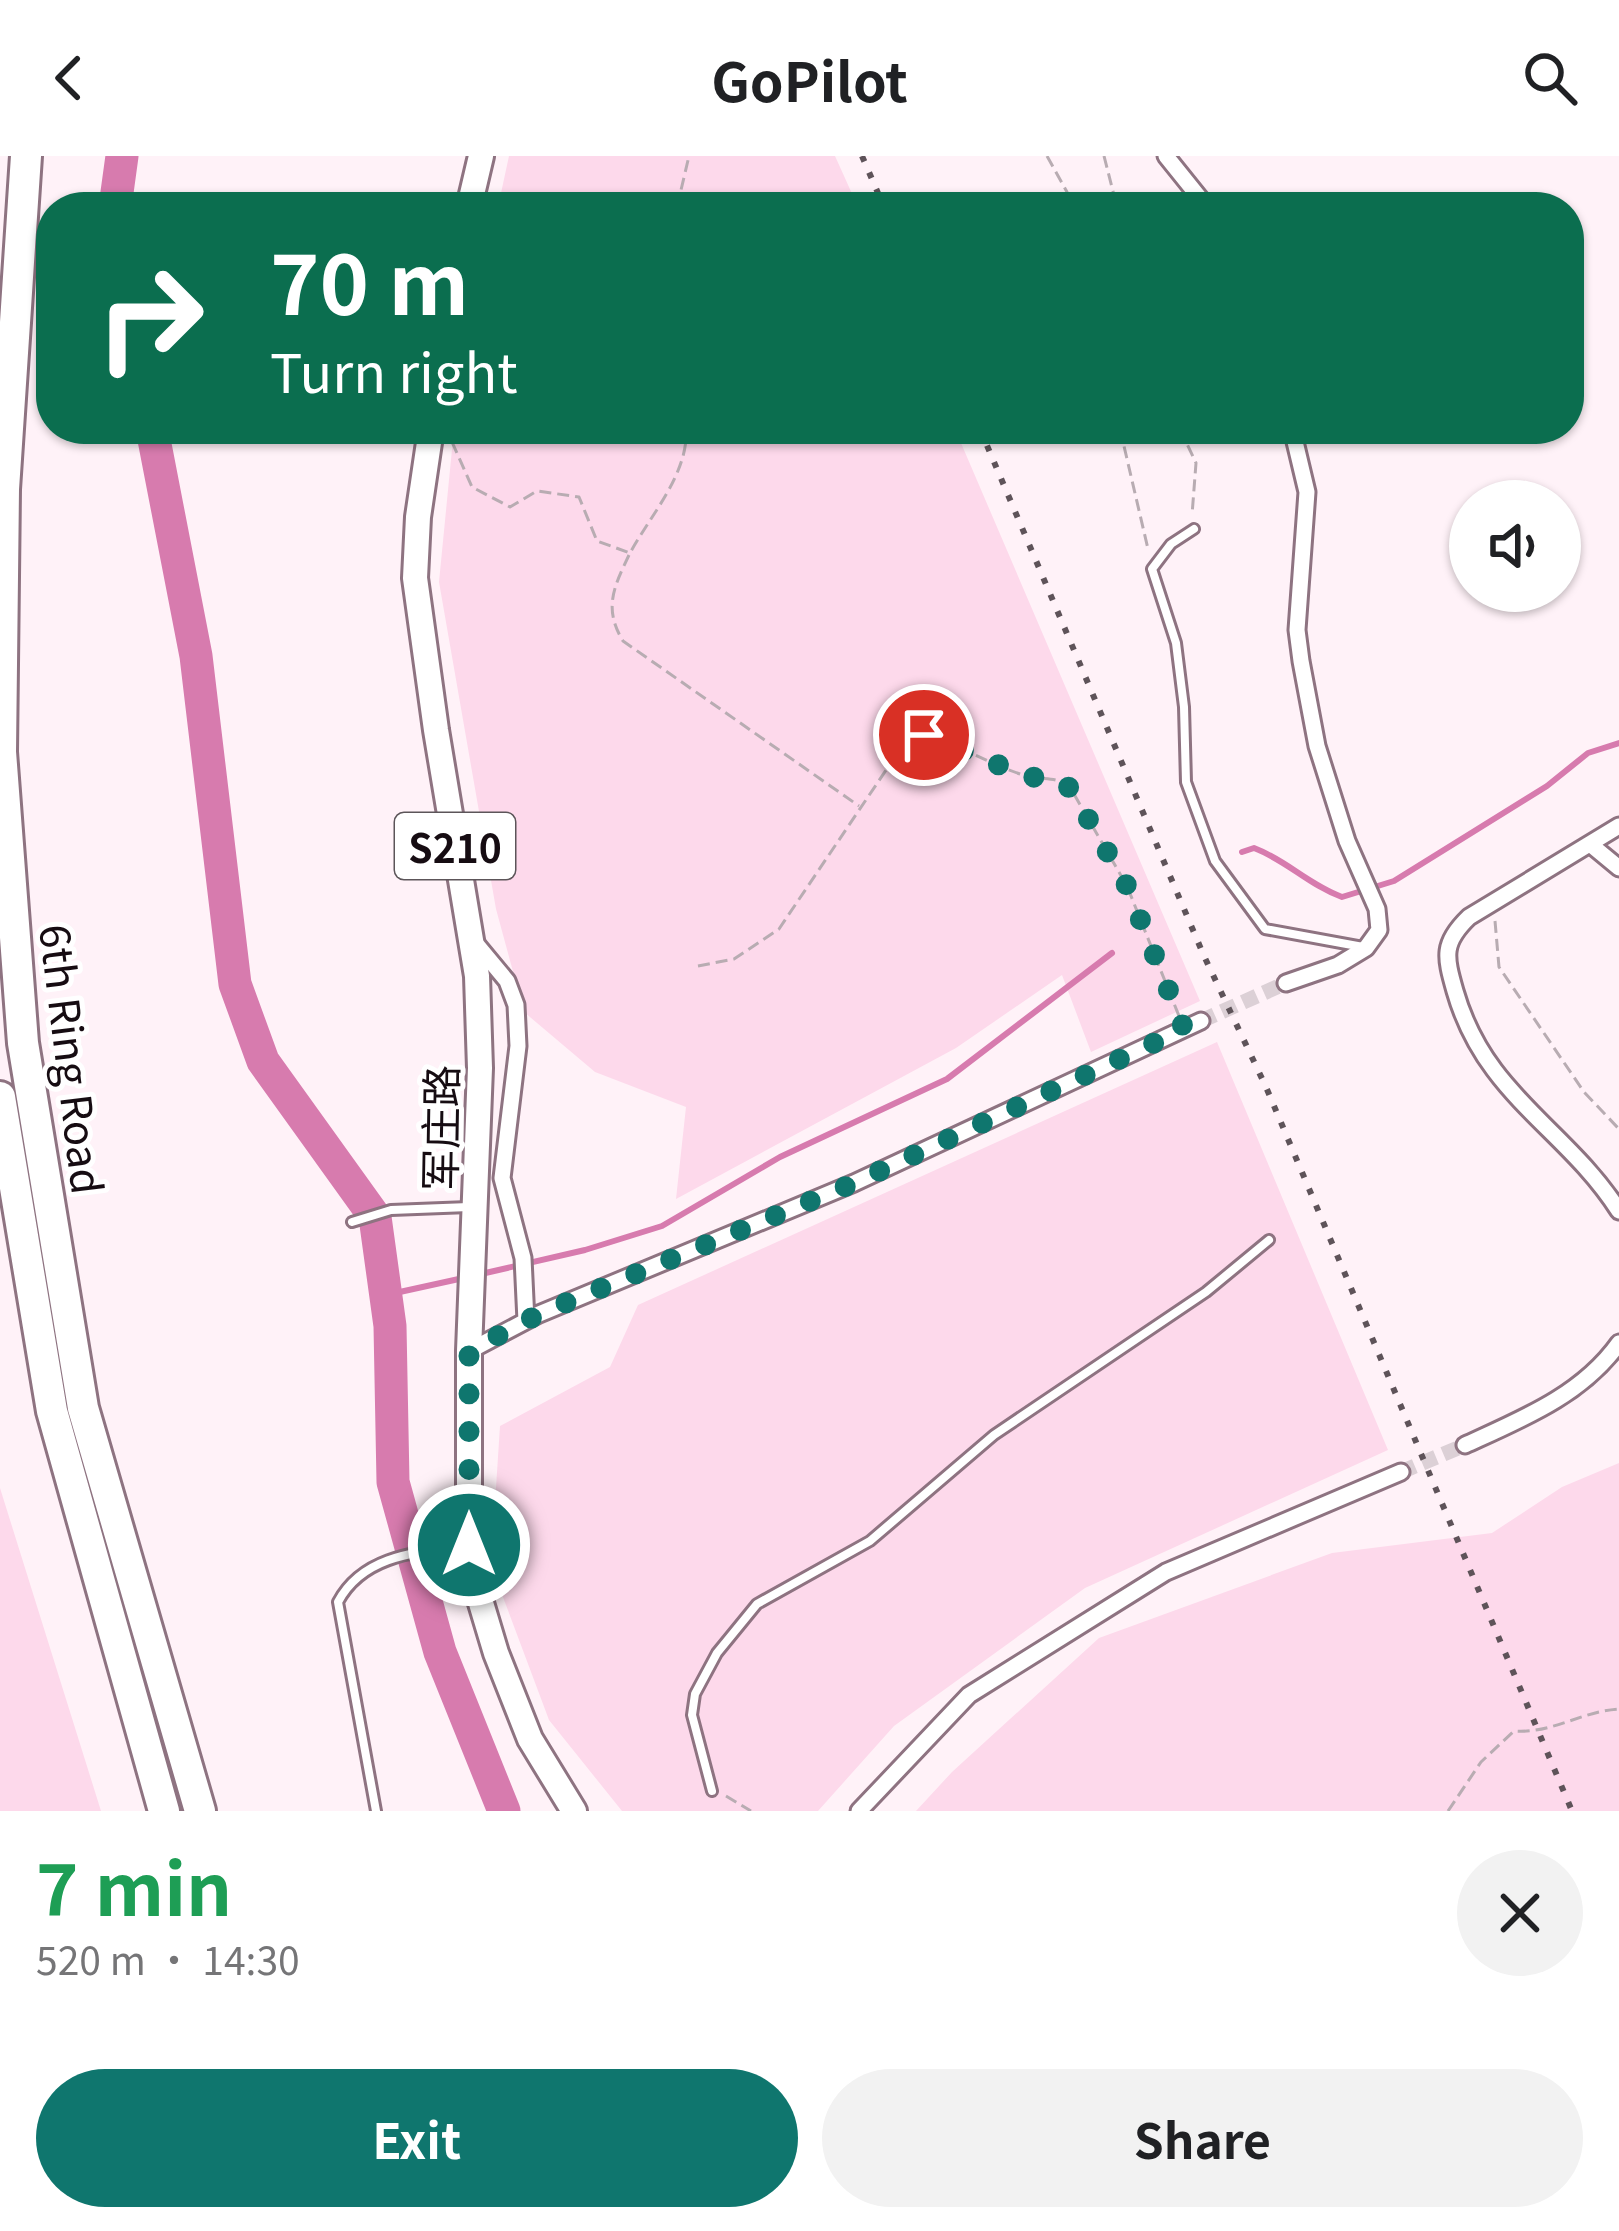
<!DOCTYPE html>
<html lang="en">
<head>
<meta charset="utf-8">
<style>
	body { margin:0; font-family:Georgia,"Noto Sans SC",serif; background:#f2f2f2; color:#202124; height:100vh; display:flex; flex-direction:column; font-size:45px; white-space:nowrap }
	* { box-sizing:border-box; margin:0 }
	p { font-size:39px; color:#757577 }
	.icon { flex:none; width:66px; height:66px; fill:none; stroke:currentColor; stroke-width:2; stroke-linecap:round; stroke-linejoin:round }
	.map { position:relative; height:1655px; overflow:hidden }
	.side { display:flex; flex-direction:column; background:#fff; flex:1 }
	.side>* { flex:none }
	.top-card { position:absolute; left:36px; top:36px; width:1548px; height:252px; border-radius:48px; box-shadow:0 3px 9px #0004; background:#0b6e4f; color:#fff; overflow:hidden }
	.controls { position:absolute; left:1449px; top:324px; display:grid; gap:24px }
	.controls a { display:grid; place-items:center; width:132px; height:132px; border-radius:50%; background:#fff; box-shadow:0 3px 9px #0004; font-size:60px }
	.pin { position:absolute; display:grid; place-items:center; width:102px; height:102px; color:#fff; margin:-51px; border:6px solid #fff; border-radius:50%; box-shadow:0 3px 12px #0007 }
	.me { position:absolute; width:132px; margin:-66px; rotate:0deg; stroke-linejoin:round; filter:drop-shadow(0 0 9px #0008) }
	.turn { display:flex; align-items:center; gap:42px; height:252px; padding:0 36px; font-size:54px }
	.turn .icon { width:156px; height:156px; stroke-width:2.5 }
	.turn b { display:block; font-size:84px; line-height:102px }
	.round { display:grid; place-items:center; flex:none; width:126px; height:126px; border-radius:63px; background:#f2f2f2 }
	.overview { display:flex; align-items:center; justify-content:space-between; height:204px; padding:0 36px }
	h1 { font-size:72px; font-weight:700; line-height:90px; color:#1e9e55 }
	.primary-button { display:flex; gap:24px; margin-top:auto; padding:24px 36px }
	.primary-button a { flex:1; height:138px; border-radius:72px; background:#0f766e; color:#fff; font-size:48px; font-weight:700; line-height:138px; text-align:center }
	.primary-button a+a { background:#f2f2f2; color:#202124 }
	header { display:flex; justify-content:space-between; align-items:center; height:156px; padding:0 36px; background:#fff; font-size:54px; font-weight:700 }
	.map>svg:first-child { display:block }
</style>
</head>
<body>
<header><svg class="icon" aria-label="back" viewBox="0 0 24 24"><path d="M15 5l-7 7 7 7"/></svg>GoPilot<svg class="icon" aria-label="search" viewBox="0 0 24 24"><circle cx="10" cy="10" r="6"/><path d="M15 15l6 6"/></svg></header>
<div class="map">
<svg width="1619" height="1655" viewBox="0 0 1619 1655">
	<rect width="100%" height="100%" fill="#fff2f8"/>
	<path fill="#fdd9eb" d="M 509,0 L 835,0 L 858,51 L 498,51 Z
		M 454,273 L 955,273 L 1200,845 L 1091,896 L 1062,819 L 956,892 L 676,1043 L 686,951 L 595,916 L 524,856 L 496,753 L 439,426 Z
		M 1217,886 L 1388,1294 L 1085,1432 L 894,1570 L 818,1655 L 622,1655 L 549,1564 L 491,1409 L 500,1270 L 610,1211 L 638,1149 Z
		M 1619,1307 L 1619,1655 L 916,1655 L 952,1616 L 1099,1482 L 1332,1397 L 1492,1377 L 1562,1331 Z
		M 0,1332 L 101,1655 L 0,1655 Z"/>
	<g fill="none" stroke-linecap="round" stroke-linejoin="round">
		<path stroke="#d77bae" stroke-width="6" d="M 1242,696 L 1254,692 C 1286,704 1309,729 1342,741 L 1394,725 L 1547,630 L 1588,597 L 1619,587
			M 481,1118 L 585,1094 L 662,1070 L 780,1001 L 947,923 L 1112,797
			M 386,1139 L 468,1121"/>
		<path stroke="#d77bae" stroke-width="33" d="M 115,51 L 122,0
			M 152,273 L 196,500 L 235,828 L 263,905 L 375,1061 L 390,1170 L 393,1326 L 440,1496 L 504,1655"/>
		<path stroke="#dcd0d6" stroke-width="15" stroke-dasharray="15 8" stroke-linecap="butt" d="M 1201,865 L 1286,827
			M 1401,1316 L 1465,1289"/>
		<defs>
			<path id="service" d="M 1194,373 L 1171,388 L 1152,413 L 1176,487 L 1184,551 L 1186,626 L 1215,705 L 1265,773 L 1363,791
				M 352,1066 L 391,1054 L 469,1051
				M 712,1635 L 692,1559 L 695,1538 L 717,1497 L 757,1448 L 870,1385 L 994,1279 L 1206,1136 L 1269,1084
				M 376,1655 L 338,1446 C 363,1399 417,1396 465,1390"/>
			<path id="minor" d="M 1166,0 L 1207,51
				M 1619,670 L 1469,761 C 1442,787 1445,800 1455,835 C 1485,940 1565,971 1619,1055
				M 1590,688 L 1619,712
				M 473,784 L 507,825 L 516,849 L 518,890 L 502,1022 L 523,1102 L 526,1165
				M 1286,827 L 1338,809 L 1366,792 L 1379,774 L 1377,753 L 1347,685 L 1317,590 L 1301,505 L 1297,474 L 1307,336 L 1292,273
				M 469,1195 L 539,1158 L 854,1027 L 1201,865
				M 1465,1289 C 1522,1263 1582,1239 1619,1187
				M 859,1655 L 969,1539 L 1166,1416 L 1401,1316"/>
			<path id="primary" d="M 469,51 L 481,0
				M 431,273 L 418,361 L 415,422 L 436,574 L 477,820 L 480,912 L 469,1195 L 469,1407 L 496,1497 L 530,1583 L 574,1655"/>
			<path id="motorway" d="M 26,0 L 4,333 L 1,596 L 23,887 L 83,1252 L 200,1655
				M 0,941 L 52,1255 L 164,1655"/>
		</defs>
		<use href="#service" stroke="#8e7381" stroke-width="14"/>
		<use href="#minor" stroke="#8e7381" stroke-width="21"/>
		<use href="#primary" stroke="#8e7381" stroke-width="30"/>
		<use href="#motorway" stroke="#8e7381" stroke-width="36"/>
		<path stroke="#b8acb2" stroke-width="3" stroke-dasharray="12 6" stroke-linecap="butt" d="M 1047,0 L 1067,36 L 1070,51
			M 1104,0 L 1117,51
			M 677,51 L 689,0
			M 1120,273 L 1148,393
			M 1180,273 L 1196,307 L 1192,359
			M 452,286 L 472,331 L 510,351 L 537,335 L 579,341 L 597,385 L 630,397 C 650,360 689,317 686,273
			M 629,399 C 614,431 603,452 623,485 L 859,650
			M 1495,765 L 1499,811 L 1584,936 L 1619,973
			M 698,810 L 734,803 L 779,773 L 911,577 C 954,583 987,609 1027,620 C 1045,625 1057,619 1071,633 L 1127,730 L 1179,860
			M 726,1640 L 751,1655
			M 1448,1655 L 1481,1606 L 1514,1575 C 1552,1578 1582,1555 1619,1553"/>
		<use href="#service" stroke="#fff" stroke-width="8"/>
		<use href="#minor" stroke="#fff" stroke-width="15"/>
		<use href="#primary" stroke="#fff" stroke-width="24"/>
		<use href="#motorway" stroke="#fff" stroke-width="30"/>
		<path stroke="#5e5359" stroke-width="6" stroke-dasharray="6 12" stroke-linecap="butt" d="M 862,0 L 884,51
			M 980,273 L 1204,800 L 1266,931 L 1572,1655"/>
	</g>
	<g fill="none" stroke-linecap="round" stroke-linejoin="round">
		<path stroke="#0f766e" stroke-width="21" stroke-dasharray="0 37.8" d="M 469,1389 L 469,1195 L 539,1158 L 854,1027 L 1184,873 L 1127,730 L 1071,633 L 1056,622 L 1029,621 L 924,579"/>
	</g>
	<g text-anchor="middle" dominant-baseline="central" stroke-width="10" stroke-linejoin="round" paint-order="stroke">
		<rect fill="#fff" stroke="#5c5559" stroke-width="3" x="395" y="657" width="120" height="66" rx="9"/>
		<g font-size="39" font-weight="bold" fill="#160c12">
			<text x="455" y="690">S210</text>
		</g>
		<g font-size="42" fill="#160c12" stroke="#fff">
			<text transform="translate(74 903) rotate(83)">6th Ring Road</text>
			<text transform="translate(438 972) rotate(-89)">军庄路</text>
		</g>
	</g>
</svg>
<div class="controls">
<a><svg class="icon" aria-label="sound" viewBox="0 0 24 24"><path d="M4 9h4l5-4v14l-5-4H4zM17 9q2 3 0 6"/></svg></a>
</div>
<div class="pin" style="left:924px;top:579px;background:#d93025"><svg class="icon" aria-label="arrive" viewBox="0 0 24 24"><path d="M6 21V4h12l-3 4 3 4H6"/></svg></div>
<svg class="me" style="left:469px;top:1389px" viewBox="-20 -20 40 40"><circle r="17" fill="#0f766e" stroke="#fff" stroke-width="3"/><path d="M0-11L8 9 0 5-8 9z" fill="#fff"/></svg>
<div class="top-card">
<div class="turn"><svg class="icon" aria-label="right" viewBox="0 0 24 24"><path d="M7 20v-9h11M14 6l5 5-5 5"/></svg><div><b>70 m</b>Turn right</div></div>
</div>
</div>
<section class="side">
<div class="overview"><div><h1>7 min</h1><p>520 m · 14:30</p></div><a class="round"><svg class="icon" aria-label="close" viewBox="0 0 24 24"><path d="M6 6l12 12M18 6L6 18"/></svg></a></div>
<div class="primary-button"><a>Exit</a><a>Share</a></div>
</section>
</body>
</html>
